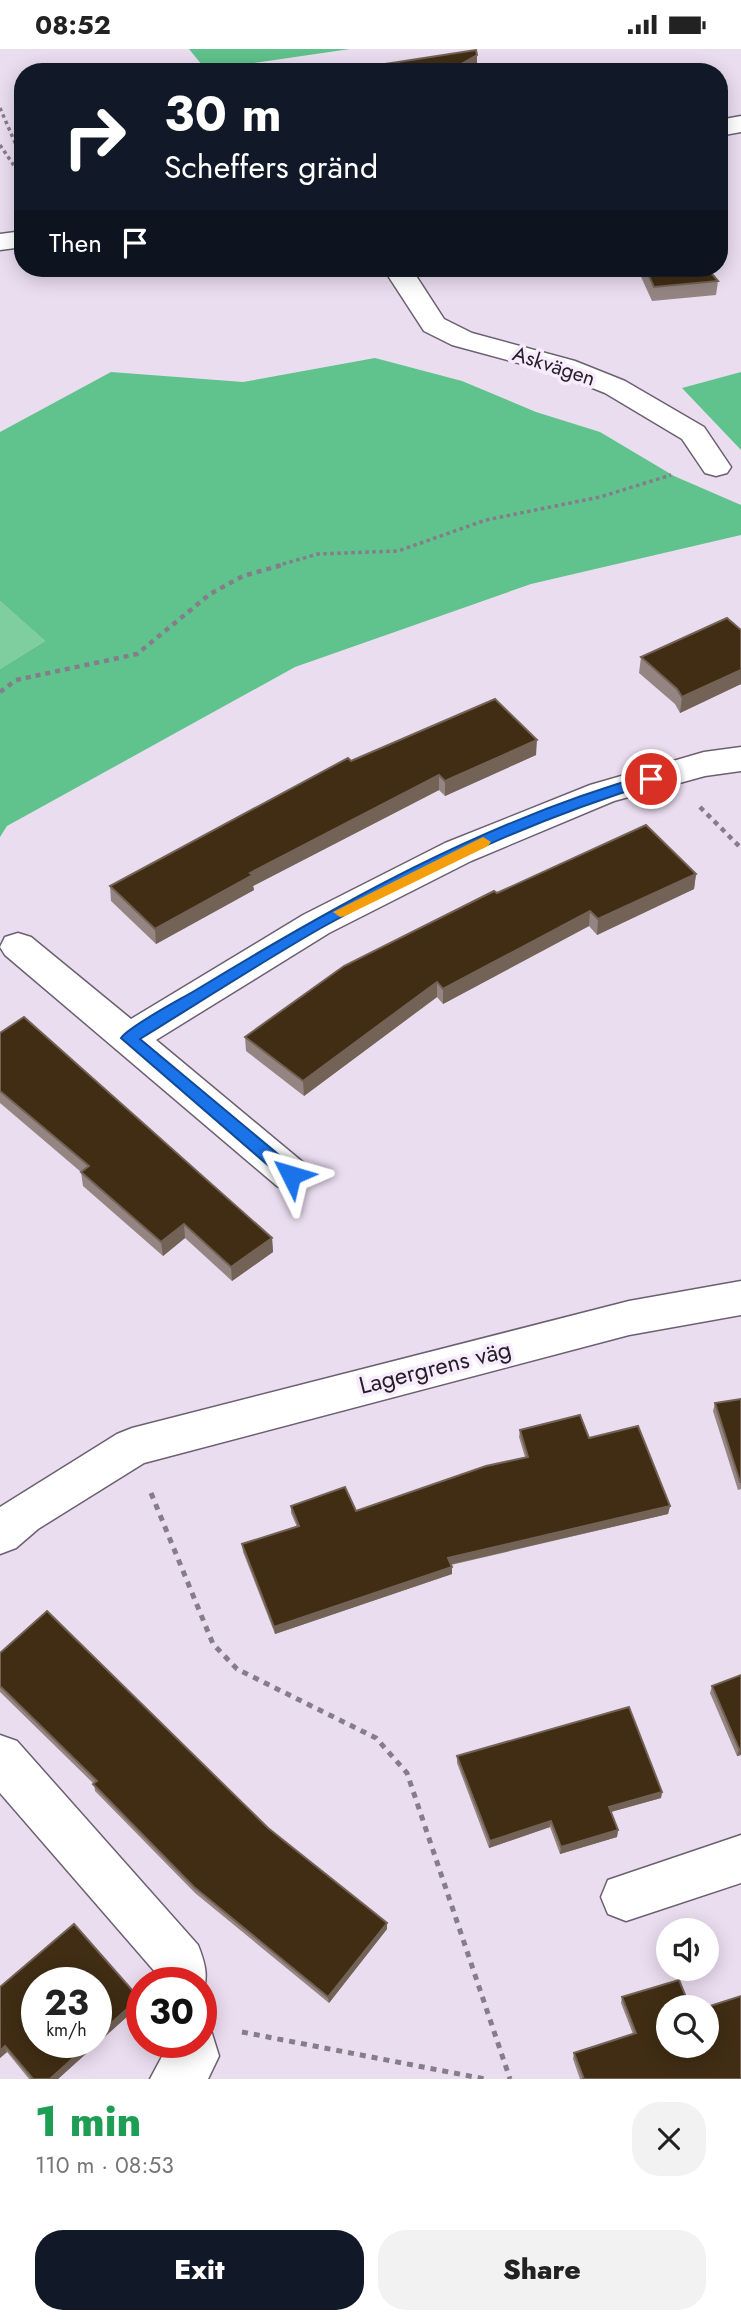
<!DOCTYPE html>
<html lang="en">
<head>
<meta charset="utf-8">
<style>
	body { margin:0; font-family:Jost,sans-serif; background:#f2f2f2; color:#222; height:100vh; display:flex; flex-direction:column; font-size:26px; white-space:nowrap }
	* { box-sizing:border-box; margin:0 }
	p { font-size:23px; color:#767676 }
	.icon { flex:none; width:38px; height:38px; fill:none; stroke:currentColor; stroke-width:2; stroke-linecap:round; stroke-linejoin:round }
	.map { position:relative; height:2030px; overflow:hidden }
	.details { display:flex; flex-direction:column; background:#fff; flex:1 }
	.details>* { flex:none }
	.hud { position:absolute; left:14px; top:14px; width:714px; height:214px; border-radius:28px; box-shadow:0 4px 18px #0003; background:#111827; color:#fff; overflow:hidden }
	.tools { position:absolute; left:656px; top:1869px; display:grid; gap:14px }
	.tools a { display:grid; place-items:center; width:63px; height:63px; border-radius:50%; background:#fff; box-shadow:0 4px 18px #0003; font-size:35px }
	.speed { position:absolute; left:21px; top:1918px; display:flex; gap:14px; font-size:35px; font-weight:700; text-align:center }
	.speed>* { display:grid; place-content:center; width:91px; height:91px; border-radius:50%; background:#fff; box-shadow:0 4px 18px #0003; line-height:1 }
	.speed small { font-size:18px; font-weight:400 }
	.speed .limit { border:10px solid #d22; background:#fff; color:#111 }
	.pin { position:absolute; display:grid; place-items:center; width:60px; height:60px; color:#fff; margin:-30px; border:4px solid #fff; border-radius:50%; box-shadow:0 2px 7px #0007 }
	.me { position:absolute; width:77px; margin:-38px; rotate:310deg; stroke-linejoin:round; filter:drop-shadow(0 0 5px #0008) }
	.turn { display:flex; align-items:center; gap:24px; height:147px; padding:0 35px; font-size:32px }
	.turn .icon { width:91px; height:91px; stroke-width:2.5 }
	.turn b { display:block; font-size:49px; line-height:60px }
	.then { display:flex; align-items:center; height:66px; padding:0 35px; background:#0003; gap:14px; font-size:26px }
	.round { display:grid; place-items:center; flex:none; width:74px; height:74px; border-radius:28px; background:#f2f2f2 }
	.head { display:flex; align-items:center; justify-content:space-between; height:119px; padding:0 35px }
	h1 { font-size:42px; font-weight:800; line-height:52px; color:#1e9e55 }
	.action { display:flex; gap:14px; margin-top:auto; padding:14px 35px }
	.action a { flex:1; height:80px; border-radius:28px; background:#111827; color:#fff; font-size:28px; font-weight:800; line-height:80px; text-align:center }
	.action a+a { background:#f2f2f2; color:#222 }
	.status { display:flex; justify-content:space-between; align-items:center; height:49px; padding:0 35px; background:#fff; direction:ltr }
	.status svg { height:19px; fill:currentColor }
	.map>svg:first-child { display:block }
</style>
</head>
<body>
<div class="status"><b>08:52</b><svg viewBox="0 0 49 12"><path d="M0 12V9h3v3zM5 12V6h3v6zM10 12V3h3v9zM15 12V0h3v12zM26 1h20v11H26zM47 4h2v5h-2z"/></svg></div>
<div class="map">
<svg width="741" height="2030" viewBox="0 0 741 2030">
	<rect width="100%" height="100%" fill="#eaddf0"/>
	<path fill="#7ecea0" d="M 0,552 L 45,592 L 0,620 Z"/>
	<path fill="#60c28d" d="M 189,0 L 350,0 L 206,21 Z
		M 375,309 L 462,332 L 536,363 L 600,383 L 674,427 L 741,456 L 741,486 L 531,535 L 295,618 L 7,777 L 0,788 L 0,620 L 45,592 L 0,552 L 0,383 L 111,323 L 243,333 Z
		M 741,323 L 741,401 L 682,339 Z"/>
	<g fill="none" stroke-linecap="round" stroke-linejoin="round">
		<defs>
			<path id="street" d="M 741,67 L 741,83 L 719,87 L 719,71 Z
				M 23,182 L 23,198 L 0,201 L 0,185 Z
				M 383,219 L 411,219 L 444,270 L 472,284 L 575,312 L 625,332 L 704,378 L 731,418 L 727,424 L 716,427 L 705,424 L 682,390 L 605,344 L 555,324 L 452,296 L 424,282 Z
				M 741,698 L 741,722 L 705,727 L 614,752 L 471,812 L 329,884 L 156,991 L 305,1115 L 311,1126 L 305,1137 L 291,1142 L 277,1137 L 5,906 L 0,898 L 5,888 L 18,884 L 31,888 L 131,970 L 303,866 L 445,794 L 590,736 L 704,703 Z
				M 741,1232 L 741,1266 L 629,1286 L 144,1414 L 38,1480 L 16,1499 L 0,1505 L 0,1458 L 117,1385 L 132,1379 L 629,1252 Z
				M 0,1686 L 17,1692 L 198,1896 C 206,1916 209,1929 201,1949 L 201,1934 L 156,1934 L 156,1924 L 0,1744 Z
				M 741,1786 L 741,1834 L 626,1872 L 608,1865 L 601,1848 L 608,1831 Z
				M 201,1971 L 209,1975 L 219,2007 L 208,2030 L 150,2030 L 166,2000 L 165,1993 L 201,1993 Z"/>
		</defs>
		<use href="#street" stroke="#6b6070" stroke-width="3"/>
		<path stroke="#857d8a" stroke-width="3.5" stroke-dasharray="3.5 3.5" stroke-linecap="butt" d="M 0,59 L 23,112
			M 0,96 L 23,130
			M 276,517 L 318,505 L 398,502 L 486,471 L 600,448 L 671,426"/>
		<path stroke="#857d8a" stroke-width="4.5" stroke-dasharray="5 5" stroke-linecap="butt" d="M 0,643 L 16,631 L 137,605 L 210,545 L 243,527 L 282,516
			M 700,758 L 741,799"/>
		<path stroke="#857d8a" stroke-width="5" stroke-dasharray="6 6" stroke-linecap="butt" d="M 151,1444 L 213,1595 L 237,1620 L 376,1689 L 407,1724 L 510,2030
			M 242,1983 L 485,2030"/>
		<use href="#street" fill="#fff" fill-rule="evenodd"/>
	</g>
	<path fill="#958582" d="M 637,219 L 707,219 L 718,232 L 716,246 L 652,252 Z
		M 741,581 L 741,635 L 680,664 L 675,655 L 639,624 L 641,608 Z
		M 536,706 L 445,747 L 439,741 L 253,837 L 254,841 L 156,895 L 111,852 L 110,837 L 351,712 Z
		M 696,825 L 694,840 L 597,886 L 589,877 L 443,955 L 437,948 L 304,1047 L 246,1002 L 245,988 L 497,844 Z
		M 0,984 L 272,1189 L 273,1203 L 232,1232 L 185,1189 L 163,1207 L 83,1137 L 81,1123 L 0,1054 Z
		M 741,1350 L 741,1440 L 738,1441 L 713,1362 L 715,1354 Z
		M 520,1381 L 589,1389 L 670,1457 L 668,1465 L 451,1516 L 452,1518 L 452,1525 L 275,1585 L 243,1503 L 242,1495 L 297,1478 L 291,1464 L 291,1457 L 356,1462 L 525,1408 L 519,1388 Z
		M 0,1604 L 268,1779 L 387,1880 L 329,1954 L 195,1844 L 95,1742 L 94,1735 L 0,1643 Z
		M 712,1637 L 741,1706 L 737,1707 L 710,1644 Z
		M 457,1707 L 662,1743 L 661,1749 L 611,1763 L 618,1781 L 617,1788 L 560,1805 L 550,1778 L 489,1799 L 457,1714 Z
		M 0,1938 L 141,1955 L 58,2030 L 29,2030 L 7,2003 L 0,2009 Z
		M 622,1948 L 668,1958 L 741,2030 L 580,2030 L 573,2010 L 574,2004 L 633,1985 L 621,1954 Z"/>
	<path fill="#736256" d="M 477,6 L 477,14 L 462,23 L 447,23 Z
		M 741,621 L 741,635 L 680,664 L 682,648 Z
		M 537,691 L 536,706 L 445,747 L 445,732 Z
		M 439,726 L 439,741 L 253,837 L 254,841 L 156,895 L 155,880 L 250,824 Z
		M 696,825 L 694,840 L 597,886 L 598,870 Z
		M 590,862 L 589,877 L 443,955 L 443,940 Z
		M 437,933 L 437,948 L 304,1047 L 303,1032 Z
		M 184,1175 L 185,1189 L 163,1207 L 161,1193 Z
		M 272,1189 L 273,1203 L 232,1232 L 231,1218 Z
		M 670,1457 L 668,1465 L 448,1516 L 448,1509 Z
		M 452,1518 L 452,1525 L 275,1585 L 274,1578 Z
		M 739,1700 L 741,1700 L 741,1706 L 737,1707 Z
		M 662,1743 L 661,1749 L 607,1764 L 609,1758 Z
		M 551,1772 L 550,1778 L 489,1799 L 490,1792 Z
		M 618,1781 L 617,1788 L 560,1805 L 561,1798 Z
		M 387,1874 L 387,1880 L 329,1954 L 328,1948 Z
		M 139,1949 L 141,1955 L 58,2030 L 50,2030 L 91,1993 L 96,1993 L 96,1988 Z
		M 5,1997 L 7,2003 L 0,2009 L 0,2002 Z"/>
	<path fill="#402d14" stroke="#736256" stroke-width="2" d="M 476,1 L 477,6 L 447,23 L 333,23 Z
		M 645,219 L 707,219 L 718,232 L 654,238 Z
		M 727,569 L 741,581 L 741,621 L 682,648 L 677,640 L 641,608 Z
		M 495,650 L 537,691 L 445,732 L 439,726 L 250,824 L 253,826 L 155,880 L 110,837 L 348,709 L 351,712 Z
		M 646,776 L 696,825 L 598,870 L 590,862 L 443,940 L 437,933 L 303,1032 L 245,988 L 344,917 L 494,842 L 497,844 Z
		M 24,968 L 272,1189 L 231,1218 L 184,1175 L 161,1193 L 81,1123 L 89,1117 L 0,1042 L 0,984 Z
		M 741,1350 L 741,1433 L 740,1433 L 715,1354 Z
		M 580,1366 L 589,1389 L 638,1377 L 670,1457 L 448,1509 L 452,1518 L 274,1578 L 242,1495 L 299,1477 L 291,1457 L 345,1438 L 356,1462 L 486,1417 L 528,1408 L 520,1381 Z
		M 47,1562 L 268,1779 L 387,1874 L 328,1948 L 194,1838 L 93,1735 L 97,1732 L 0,1637 L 0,1604 Z
		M 741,1626 L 741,1700 L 739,1700 L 712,1637 Z
		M 629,1658 L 662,1743 L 609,1758 L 618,1781 L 561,1798 L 551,1772 L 490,1792 L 457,1707 Z
		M 74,1875 L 139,1949 L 96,1988 L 96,1934 L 37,1934 L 37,1993 L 91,1993 L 50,2030 L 33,2030 L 5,1997 L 0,2002 L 0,1938 Z
		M 679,1931 L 690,1958 L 668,1958 L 668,1997 L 707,1997 L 707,1958 L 741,1947 L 741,2030 L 584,2030 L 574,2004 L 636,1984 L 622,1948 Z"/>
	<path fill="#1a73e8" stroke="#114b97" stroke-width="2" d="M 651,725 L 656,726 L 656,733 C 541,768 426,820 321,879 C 260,914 200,953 140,990 L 297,1121 L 297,1131 L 285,1131 L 121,989 C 129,977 181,950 196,941 C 339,854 489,770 651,725 Z"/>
	<path fill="#f59e0b" d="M 483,788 L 491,793 L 488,797 L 345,867 L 340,868 L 333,863 Z"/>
	<g text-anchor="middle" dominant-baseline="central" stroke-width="7" stroke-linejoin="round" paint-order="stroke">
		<g font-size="21" fill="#231f26" stroke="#f7ebfd">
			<text transform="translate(554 317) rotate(18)">Askvägen</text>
		</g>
		<g font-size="24" fill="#231f26" stroke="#f7ebfd">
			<text transform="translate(435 1318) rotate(-14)">Lagergrens väg</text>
		</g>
	</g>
</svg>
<div class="tools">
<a><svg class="icon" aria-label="sound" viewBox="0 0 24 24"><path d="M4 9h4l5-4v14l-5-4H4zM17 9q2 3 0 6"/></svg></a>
<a><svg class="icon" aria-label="search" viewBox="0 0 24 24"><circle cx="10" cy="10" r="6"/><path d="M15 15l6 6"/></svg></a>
</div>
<div class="speed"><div>23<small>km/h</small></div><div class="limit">30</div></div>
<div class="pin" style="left:651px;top:730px;background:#d93025"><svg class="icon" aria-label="arrive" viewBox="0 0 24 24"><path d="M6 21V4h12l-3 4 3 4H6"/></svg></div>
<svg class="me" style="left:291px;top:1126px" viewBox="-20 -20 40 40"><path d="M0-17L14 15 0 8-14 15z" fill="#1a73e8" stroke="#fff" stroke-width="4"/></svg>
<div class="hud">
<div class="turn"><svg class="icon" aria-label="right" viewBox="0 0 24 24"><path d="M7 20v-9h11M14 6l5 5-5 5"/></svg><div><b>30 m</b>Scheffers gränd</div></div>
<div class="then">Then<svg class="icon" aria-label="arrive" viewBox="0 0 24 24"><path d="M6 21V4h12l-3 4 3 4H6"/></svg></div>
</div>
</div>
<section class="details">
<div class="head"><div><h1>1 min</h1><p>110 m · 08:53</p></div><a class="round"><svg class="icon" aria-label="close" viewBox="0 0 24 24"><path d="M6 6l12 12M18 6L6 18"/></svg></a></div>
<div class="action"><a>Exit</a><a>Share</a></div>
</section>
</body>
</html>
